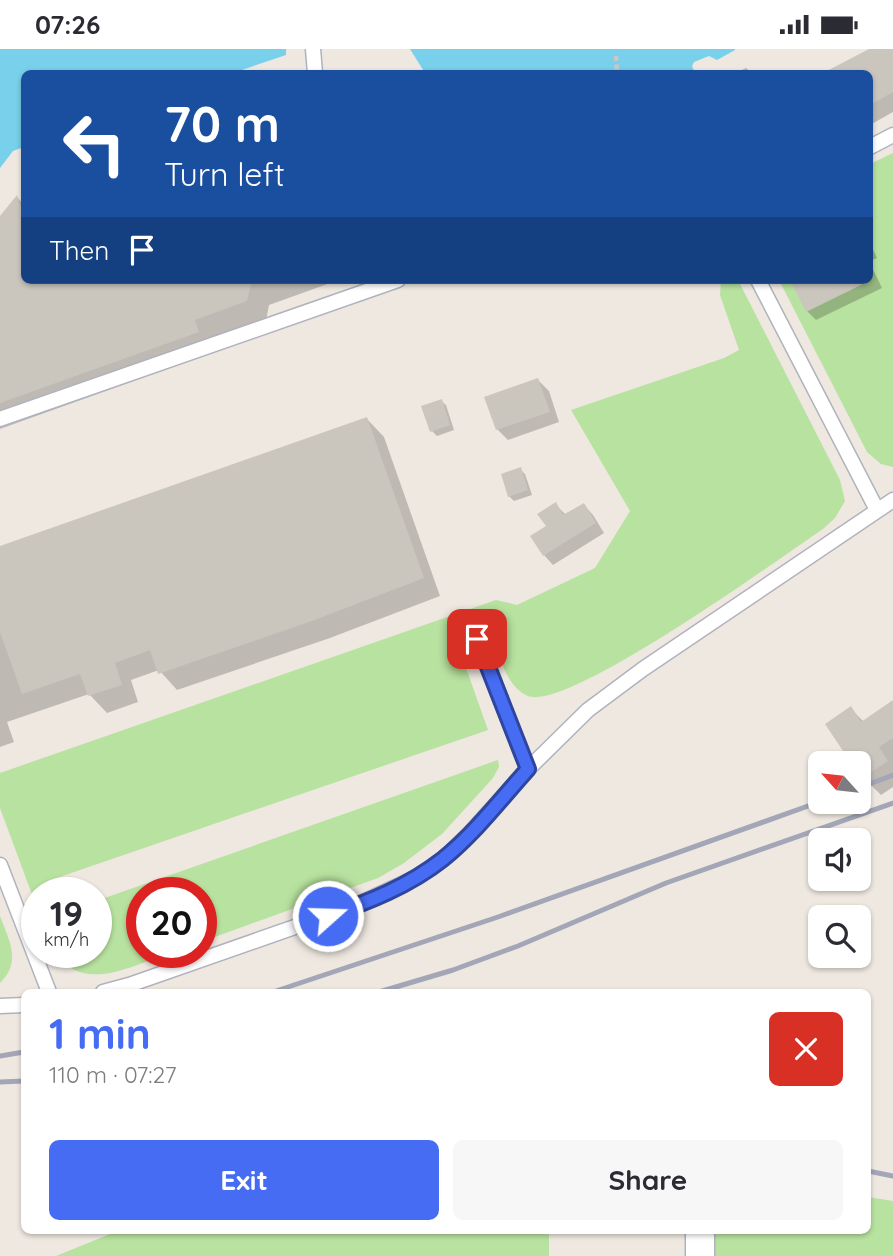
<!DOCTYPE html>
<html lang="en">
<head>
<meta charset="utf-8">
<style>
	body { margin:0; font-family:Quicksand,sans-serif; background:#f7f7f7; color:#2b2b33; height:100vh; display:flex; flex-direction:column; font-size:26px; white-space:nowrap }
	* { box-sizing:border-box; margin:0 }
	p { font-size:23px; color:#7c7c81 }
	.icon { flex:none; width:38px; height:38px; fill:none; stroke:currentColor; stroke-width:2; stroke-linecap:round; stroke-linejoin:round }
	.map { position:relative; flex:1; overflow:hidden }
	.details { position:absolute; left:21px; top:940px; width:850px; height:245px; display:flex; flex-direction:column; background:#fff; border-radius:10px; box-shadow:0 2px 5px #0004 }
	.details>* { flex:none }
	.guide { position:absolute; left:21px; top:21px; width:852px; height:214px; border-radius:10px; box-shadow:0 2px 5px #0004; background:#1a4fa0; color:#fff; overflow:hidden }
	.needle { width:46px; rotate:297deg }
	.controls { position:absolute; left:808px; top:702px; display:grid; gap:14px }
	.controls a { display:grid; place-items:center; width:63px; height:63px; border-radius:10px; background:#fff; box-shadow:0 2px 5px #0004; font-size:35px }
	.speed { position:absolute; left:21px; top:828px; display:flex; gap:14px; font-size:35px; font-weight:700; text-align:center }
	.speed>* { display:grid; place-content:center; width:91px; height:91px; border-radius:50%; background:#fff; box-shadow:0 2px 5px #0004; line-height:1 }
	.speed small { font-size:18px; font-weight:400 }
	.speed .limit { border:10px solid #d22; background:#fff; color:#111 }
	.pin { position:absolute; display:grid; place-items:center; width:60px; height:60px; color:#fff; margin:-30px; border-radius:14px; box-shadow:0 4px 10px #0006 }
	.me { position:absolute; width:77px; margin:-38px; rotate:70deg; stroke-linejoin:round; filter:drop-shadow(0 0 5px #0008) }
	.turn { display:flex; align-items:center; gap:24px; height:147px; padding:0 28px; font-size:32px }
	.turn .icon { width:91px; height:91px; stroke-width:2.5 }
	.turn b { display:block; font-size:49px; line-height:60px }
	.then { display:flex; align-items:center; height:66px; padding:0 28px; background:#0003; gap:14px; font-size:26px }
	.round { display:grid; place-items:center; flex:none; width:74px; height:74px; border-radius:10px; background:#f7f7f7 }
	.headline { display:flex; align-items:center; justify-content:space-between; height:119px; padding:0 28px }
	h1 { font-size:42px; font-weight:700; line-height:52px; color:#476cf4 }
	.button { display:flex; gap:14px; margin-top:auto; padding:14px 28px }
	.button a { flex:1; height:80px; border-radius:10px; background:#476cf4; color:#fff; font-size:28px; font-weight:700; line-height:80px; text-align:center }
	.button a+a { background:#f7f7f7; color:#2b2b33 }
	.status { display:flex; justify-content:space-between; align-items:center; height:49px; padding:0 35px; background:#fff; direction:ltr }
	.status svg { height:19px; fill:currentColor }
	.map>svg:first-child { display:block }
</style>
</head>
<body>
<div class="status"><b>07:26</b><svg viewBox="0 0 49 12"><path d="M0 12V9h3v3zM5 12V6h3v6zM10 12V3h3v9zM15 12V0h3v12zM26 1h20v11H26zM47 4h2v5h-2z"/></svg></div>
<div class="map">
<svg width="893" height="1207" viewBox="0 0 893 1207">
	<rect width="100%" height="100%" fill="#eee8e0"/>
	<path fill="#b8e29f" d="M 893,104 L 893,418 L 881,415 L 867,403 L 779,231 L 870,231 L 870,115 Z
		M 721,231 L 738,231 L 840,431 L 845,452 L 835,469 L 823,480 C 780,509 568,663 528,647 C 503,637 497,596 488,573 L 455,588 L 488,681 L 48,832 L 52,843 L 37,844 L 37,859 L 0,759 L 0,724 L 496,551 L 517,556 L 595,519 L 630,462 L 571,361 L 724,309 L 739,301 L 720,246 Z
		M 498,711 L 499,718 L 493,729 L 442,785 L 404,814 L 378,829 L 201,893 L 201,844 L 142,844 L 142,903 L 171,903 C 134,916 83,946 55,903 L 96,903 L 96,852 Z
		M 0,867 C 9,891 22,913 0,934 Z
		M 868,1148 L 893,1152 L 893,1207 L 713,1207 L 713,1181 L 868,1181 Z
		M 120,1181 L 549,1181 L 549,1207 L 56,1207 Z"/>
	<path fill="#78d0eb" d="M 0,0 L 286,0 L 286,6 L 233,24 L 24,24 L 24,98 L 13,102 L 0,119 Z
		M 410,0 L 735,0 L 735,1 L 717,11 L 709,7 L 694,13 L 692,17 L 694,22 L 689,24 L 425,24 Z"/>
	<path fill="#0003" d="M 874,0 L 893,0 L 893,63 L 870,76 L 870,24 L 831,24 L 830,23 Z
		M 746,19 L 752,24 L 735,24 Z
		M 17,148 L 24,156 L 24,231 L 336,232 L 269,256 L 266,271 L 213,290 L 217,302 L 0,380 L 0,170 Z
		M 870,194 L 877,209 L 870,212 Z
		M 870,214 L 882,239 L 816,271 L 807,262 L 794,231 L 870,231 Z
		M 538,331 L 549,342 L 559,373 L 508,391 L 497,380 Z
		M 441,352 L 446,356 L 454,381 L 437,387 L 432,382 Z
		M 367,370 L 384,388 L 440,547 L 330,589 L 177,641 L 159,621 L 131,631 L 138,653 L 107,664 L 89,645 L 7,673 L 14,693 L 0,698 L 0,499 Z
		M 520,420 L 525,425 L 532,446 L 514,452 L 509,447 Z
		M 556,456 L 565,465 L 584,456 L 593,466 L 604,484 L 553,516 L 544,506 L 548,478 Z
		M 893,653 L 893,738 L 881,746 L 863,728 L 859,722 L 859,714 L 854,714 L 851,660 L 864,673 Z"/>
	<path fill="#cac6be" d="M 869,0 L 893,0 L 893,43 L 870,56 L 870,24 L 823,24 Z
		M 17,146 L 24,168 L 24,231 L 252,231 L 247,252 L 195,271 L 199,283 L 0,354 L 0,167 Z
		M 790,231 L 871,231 L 806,263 Z
		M 538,329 L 550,363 L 496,381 L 484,348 Z
		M 442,350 L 450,376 L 430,383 L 421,357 Z
		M 367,368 L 424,529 L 312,572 L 158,625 L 150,601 L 115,614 L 122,636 L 88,647 L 80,625 L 22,645 L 0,583 L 0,497 Z
		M 521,418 L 528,441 L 508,448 L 501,425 Z
		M 556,453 L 563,466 L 584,454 L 596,474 L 543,507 L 530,487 L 546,477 L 537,465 Z
		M 893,651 L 893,689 L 879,698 L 888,712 L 862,729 L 859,726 L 859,714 L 851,714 L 825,675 L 851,657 L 861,673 Z"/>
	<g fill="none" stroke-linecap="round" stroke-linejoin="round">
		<defs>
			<path id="service" d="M 313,0 L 315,24
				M 870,98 L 893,86
				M 758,231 L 877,461
				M 0,370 L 398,231
				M 477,590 L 528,720
				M 0,816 L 49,943
				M 103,943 L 129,936 L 352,858 L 413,830 L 443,810 L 470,784 L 528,720 L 588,661 L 643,620 L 893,451
				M 0,957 L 24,956"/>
			<path id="minor" d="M 700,1181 L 700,1207"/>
		</defs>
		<use href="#service" stroke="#b0b3bd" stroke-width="17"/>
		<use href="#minor" stroke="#b0b3bd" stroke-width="31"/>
		<path stroke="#c8c8c8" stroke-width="4.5" stroke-dasharray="5 3.5" stroke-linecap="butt" d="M 616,7 L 617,24"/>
		<use href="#service" stroke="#fff" stroke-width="14"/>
		<use href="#minor" stroke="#fff" stroke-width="28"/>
		<path stroke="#a3a6b6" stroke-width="5" d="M 859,739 L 893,726
			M 273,943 L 498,868 L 822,752
			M 379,943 L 453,921 L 518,897 L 666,834 L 893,754
			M 0,1007 L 24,1003
			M 0,1033 L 24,1032
			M 868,1122 L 893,1127"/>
	</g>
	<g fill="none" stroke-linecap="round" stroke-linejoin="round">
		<defs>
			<path id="route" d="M 328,867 C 368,853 409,837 443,810 C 475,784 501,750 528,720 L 477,590"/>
		</defs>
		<use href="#route" stroke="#2e469f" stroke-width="18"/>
		<use href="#route" stroke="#476cf4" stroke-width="12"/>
	</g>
</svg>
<div class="controls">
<a><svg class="needle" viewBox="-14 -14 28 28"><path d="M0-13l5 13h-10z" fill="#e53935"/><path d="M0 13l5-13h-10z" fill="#7c7c81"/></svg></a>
<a><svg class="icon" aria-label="sound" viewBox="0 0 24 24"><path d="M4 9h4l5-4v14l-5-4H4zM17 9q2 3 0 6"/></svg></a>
<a><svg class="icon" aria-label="search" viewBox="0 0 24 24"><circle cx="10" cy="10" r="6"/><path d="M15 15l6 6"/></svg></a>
</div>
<div class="speed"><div>19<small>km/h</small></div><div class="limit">20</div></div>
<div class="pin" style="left:477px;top:590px;background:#d93025"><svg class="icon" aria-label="arrive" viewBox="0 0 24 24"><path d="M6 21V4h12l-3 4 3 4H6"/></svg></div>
<svg class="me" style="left:328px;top:867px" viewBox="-20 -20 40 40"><circle r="17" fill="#476cf4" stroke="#fff" stroke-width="3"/><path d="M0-11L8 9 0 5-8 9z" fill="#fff"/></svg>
<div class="guide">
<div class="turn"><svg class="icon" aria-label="left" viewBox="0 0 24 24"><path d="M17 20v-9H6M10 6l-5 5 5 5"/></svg><div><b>70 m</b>Turn left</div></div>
<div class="then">Then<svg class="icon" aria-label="arrive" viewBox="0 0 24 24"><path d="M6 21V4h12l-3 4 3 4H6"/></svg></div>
</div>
<section class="details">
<div class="headline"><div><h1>1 min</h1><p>110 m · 07:27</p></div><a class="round" style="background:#d93025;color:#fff"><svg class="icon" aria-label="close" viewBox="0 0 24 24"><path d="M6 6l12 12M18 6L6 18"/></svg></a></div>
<div class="button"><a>Exit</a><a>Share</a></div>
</section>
</div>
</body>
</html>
